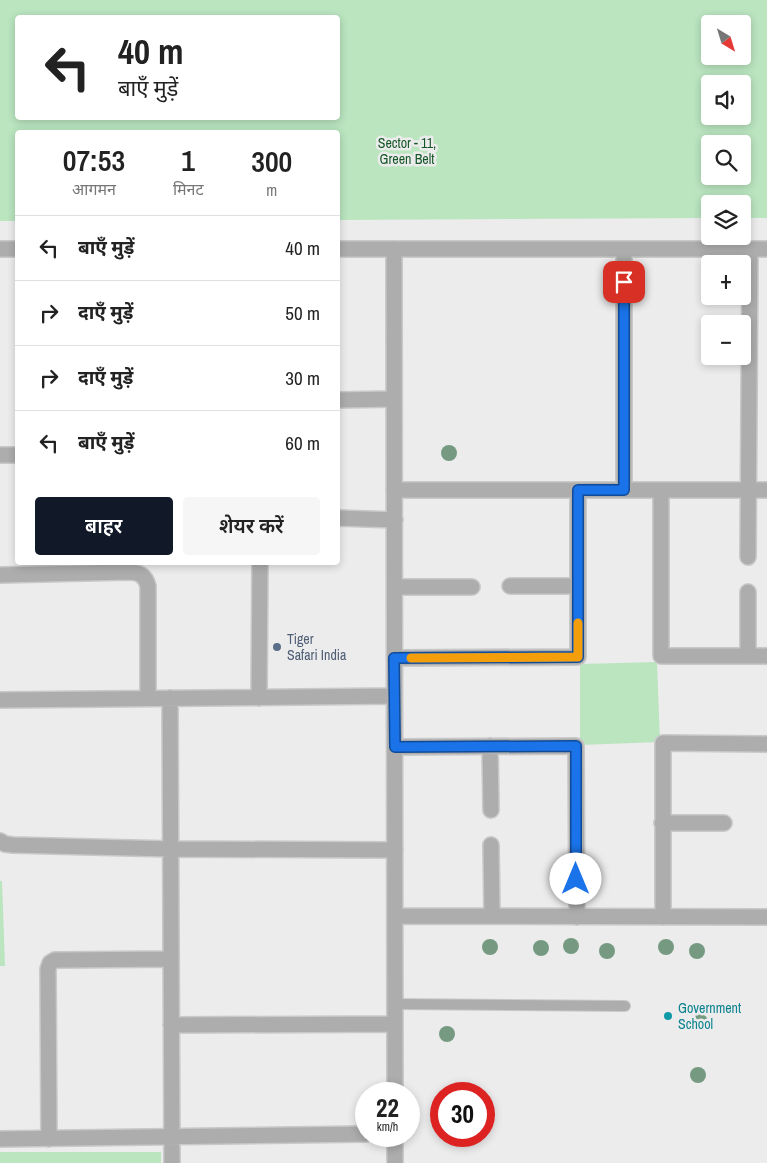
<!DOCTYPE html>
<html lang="hi">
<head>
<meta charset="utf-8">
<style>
	body { margin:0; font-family:"Archivo Narrow","Noto Sans Devanagari",sans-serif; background:#f6f6f6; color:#222; height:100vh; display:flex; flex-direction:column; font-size:19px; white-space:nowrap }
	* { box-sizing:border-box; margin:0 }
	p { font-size:16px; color:#767676 }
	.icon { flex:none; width:28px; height:28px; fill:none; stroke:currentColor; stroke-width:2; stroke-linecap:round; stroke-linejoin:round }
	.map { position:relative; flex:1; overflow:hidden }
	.details { position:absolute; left:15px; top:130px; width:325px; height:435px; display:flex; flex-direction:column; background:#fff; border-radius:5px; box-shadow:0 2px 8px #0003 }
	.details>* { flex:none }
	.guide { position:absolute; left:15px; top:15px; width:325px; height:105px; border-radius:5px; box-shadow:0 2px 8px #0003; background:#fff; color:#222; overflow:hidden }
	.needle { width:32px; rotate:142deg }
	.fabs { position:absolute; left:701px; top:15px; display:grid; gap:10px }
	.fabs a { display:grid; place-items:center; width:50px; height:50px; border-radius:5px; background:#fff; box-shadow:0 2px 8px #0003; font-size:25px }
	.speed { position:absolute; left:355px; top:1082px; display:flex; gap:10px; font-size:25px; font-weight:700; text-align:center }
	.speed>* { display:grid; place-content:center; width:65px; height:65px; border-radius:50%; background:#fff; box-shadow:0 2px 8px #0003; line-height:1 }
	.speed small { font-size:12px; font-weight:400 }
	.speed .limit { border:8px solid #d22; background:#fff; color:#111 }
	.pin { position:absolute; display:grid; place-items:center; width:42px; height:42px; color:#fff; margin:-21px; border-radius:10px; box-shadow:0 2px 8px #0006 }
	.me { position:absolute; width:55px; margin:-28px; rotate:0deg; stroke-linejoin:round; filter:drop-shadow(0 0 4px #0008) }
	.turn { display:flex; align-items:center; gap:18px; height:105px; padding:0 20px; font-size:22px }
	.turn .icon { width:65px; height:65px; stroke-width:2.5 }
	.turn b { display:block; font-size:35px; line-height:42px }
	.eta { display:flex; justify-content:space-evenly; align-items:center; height:85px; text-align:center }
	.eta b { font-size:30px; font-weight:600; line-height:35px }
	.action { display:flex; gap:10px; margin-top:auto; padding:10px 20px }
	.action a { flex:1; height:58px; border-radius:5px; background:#111827; color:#fff; font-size:20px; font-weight:600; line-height:58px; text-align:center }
	.action a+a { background:#f6f6f6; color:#222 }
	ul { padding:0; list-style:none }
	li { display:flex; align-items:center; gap:15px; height:65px; padding:0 20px; border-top:1px solid #e0e0e0 }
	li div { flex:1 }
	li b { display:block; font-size:19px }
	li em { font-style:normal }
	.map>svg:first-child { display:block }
</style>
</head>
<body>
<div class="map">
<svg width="767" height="1163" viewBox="0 0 767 1163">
	<rect width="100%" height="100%" fill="#ececed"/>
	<path fill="#bae5bf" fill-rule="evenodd" d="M 0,0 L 767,0 L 767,218 L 743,218 L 742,204 L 710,204 L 710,218 L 338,220 L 338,132 L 18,132 L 17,221 L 0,221 ZM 18,18 L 338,18 L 338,118 L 18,118 ZM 710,24 L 742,24 L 742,56 L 710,56 ZM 710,84 L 742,84 L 742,116 L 710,116 ZM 710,144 L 742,144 L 742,176 L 710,176 Z
		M 657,662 L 660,742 L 580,745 L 580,664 Z
		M 0,881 L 2,881 L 5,966 L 0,966 Z
		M 0,1152 L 161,1152 L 161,1163 L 0,1163 Z"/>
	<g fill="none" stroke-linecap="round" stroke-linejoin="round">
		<defs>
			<path id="service" d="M 395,1004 L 625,1006"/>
			<path id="minor" d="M 394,249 L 395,1094
				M 624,249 L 624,490
				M 338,400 L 394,399
				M 0,455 L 18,455
				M 394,490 L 767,490
				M 661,490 L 661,656 L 767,656
				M 338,518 L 395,520
				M 748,557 L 750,249
				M 0,575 L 128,572 C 139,572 145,575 148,586 L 148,698
				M 510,586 L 578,586
				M 395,587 L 472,587
				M 748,656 L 748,592
				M 395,658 L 578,657 L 578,490
				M 170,698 L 172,1163
				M 259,698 L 260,562
				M 0,700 L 394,696
				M 490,746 L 491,810
				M 395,747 L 576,746 L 577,917
				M 662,823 L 724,823
				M 0,841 L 5,844 L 13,845 L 171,849 L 395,850
				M 491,845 L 492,916
				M 395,916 L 767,917
				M 663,917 L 663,743 L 767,744
				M 171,1025 L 395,1024
				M 395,1136 L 395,1163
				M 0,1139 L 366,1134
				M 49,1139 L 48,969 L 50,963 L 55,960 L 61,960 L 171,959"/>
			<path id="tertiary" d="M 0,249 L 18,249
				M 338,249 L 767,249"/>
		</defs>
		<use href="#service" stroke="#c9c9ca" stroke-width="12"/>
		<use href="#minor" stroke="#c9c9ca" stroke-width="18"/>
		<use href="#tertiary" stroke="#c9c9ca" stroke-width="18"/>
		<use href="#service" stroke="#adadad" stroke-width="10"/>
		<use href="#minor" stroke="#adadad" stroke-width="15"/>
		<use href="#tertiary" stroke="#adadad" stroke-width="15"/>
	</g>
	<g fill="#769a81">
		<circle cx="449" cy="453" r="8"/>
		<circle cx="571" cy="946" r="8"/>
		<circle cx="490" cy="947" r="8"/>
		<circle cx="666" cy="947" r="8"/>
		<circle cx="541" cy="948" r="8"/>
		<circle cx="607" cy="951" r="8"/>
		<circle cx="697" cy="951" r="8"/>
		<circle cx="700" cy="1022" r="8"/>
		<circle cx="447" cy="1034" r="8"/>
		<circle cx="698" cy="1075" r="8"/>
	</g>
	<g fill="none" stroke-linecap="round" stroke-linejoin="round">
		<defs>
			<path id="route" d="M 576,879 L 576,746 L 395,747 L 394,658 L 578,657 L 578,490 L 624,490 L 624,282"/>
		</defs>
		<use href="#route" stroke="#114b97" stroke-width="12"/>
		<use href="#route" stroke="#1a73e8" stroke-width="9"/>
		<path stroke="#f59e0b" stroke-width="9" d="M 411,658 L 578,657 L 578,623"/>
	</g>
	<circle fill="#5c6f8a" stroke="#ececed" stroke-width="2" cx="277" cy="647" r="5"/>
	<circle fill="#0f9aa8" stroke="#ececed" stroke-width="2" cx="668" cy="1016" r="5"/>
	<g text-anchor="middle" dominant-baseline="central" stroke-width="5" stroke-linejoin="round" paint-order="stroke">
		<g font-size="14" fill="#165728" stroke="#ececed">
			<text x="407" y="143">Sector - 11,<tspan x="407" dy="16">Green Belt</tspan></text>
		</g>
		<g font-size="14" fill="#4e5e75" stroke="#ececed" text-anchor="start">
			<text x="287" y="639">Tiger<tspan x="287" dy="16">Safari India</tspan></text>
		</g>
		<g font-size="14" fill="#0d838f" stroke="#ececed" text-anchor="start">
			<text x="678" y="1008">Government<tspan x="678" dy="16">School</tspan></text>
		</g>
	</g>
</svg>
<div class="fabs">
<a><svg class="needle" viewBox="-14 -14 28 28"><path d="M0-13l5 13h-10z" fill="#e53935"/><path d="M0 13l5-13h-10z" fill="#767676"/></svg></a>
<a><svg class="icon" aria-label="sound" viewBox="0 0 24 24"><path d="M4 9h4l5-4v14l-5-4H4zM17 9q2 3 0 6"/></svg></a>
<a><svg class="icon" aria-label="search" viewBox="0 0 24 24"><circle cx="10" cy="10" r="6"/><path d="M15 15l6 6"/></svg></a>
<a><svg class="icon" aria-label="layers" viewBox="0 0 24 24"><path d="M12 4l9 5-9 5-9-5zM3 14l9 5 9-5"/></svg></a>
<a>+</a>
<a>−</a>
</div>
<div class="speed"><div>22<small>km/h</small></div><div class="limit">30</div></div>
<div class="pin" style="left:624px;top:282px;background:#d93025"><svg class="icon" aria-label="arrive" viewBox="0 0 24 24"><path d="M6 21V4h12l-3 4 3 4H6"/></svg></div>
<svg class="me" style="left:576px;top:879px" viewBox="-20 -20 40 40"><circle r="19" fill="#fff"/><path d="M0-13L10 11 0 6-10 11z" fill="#1a73e8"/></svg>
<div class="guide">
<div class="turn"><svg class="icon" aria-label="left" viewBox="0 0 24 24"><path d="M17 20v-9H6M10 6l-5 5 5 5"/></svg><div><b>40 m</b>बाएँ मुड़ें</div></div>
</div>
<section class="details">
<div class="eta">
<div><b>07:53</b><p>आगमन</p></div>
<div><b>1</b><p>मिनट</p></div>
<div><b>300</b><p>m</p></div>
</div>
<ul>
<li><svg class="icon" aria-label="left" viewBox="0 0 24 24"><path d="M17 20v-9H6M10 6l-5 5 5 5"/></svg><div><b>बाएँ मुड़ें</b></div><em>40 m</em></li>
<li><svg class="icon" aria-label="right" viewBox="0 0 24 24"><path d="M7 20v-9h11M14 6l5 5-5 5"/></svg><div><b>दाएँ मुड़ें</b></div><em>50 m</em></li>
<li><svg class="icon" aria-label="right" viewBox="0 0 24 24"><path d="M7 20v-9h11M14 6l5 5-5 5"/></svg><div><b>दाएँ मुड़ें</b></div><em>30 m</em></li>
<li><svg class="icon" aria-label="left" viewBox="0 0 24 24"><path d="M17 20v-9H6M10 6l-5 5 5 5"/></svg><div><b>बाएँ मुड़ें</b></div><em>60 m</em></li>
</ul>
<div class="action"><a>बाहर</a><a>शेयर करें</a></div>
</section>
</div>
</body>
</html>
